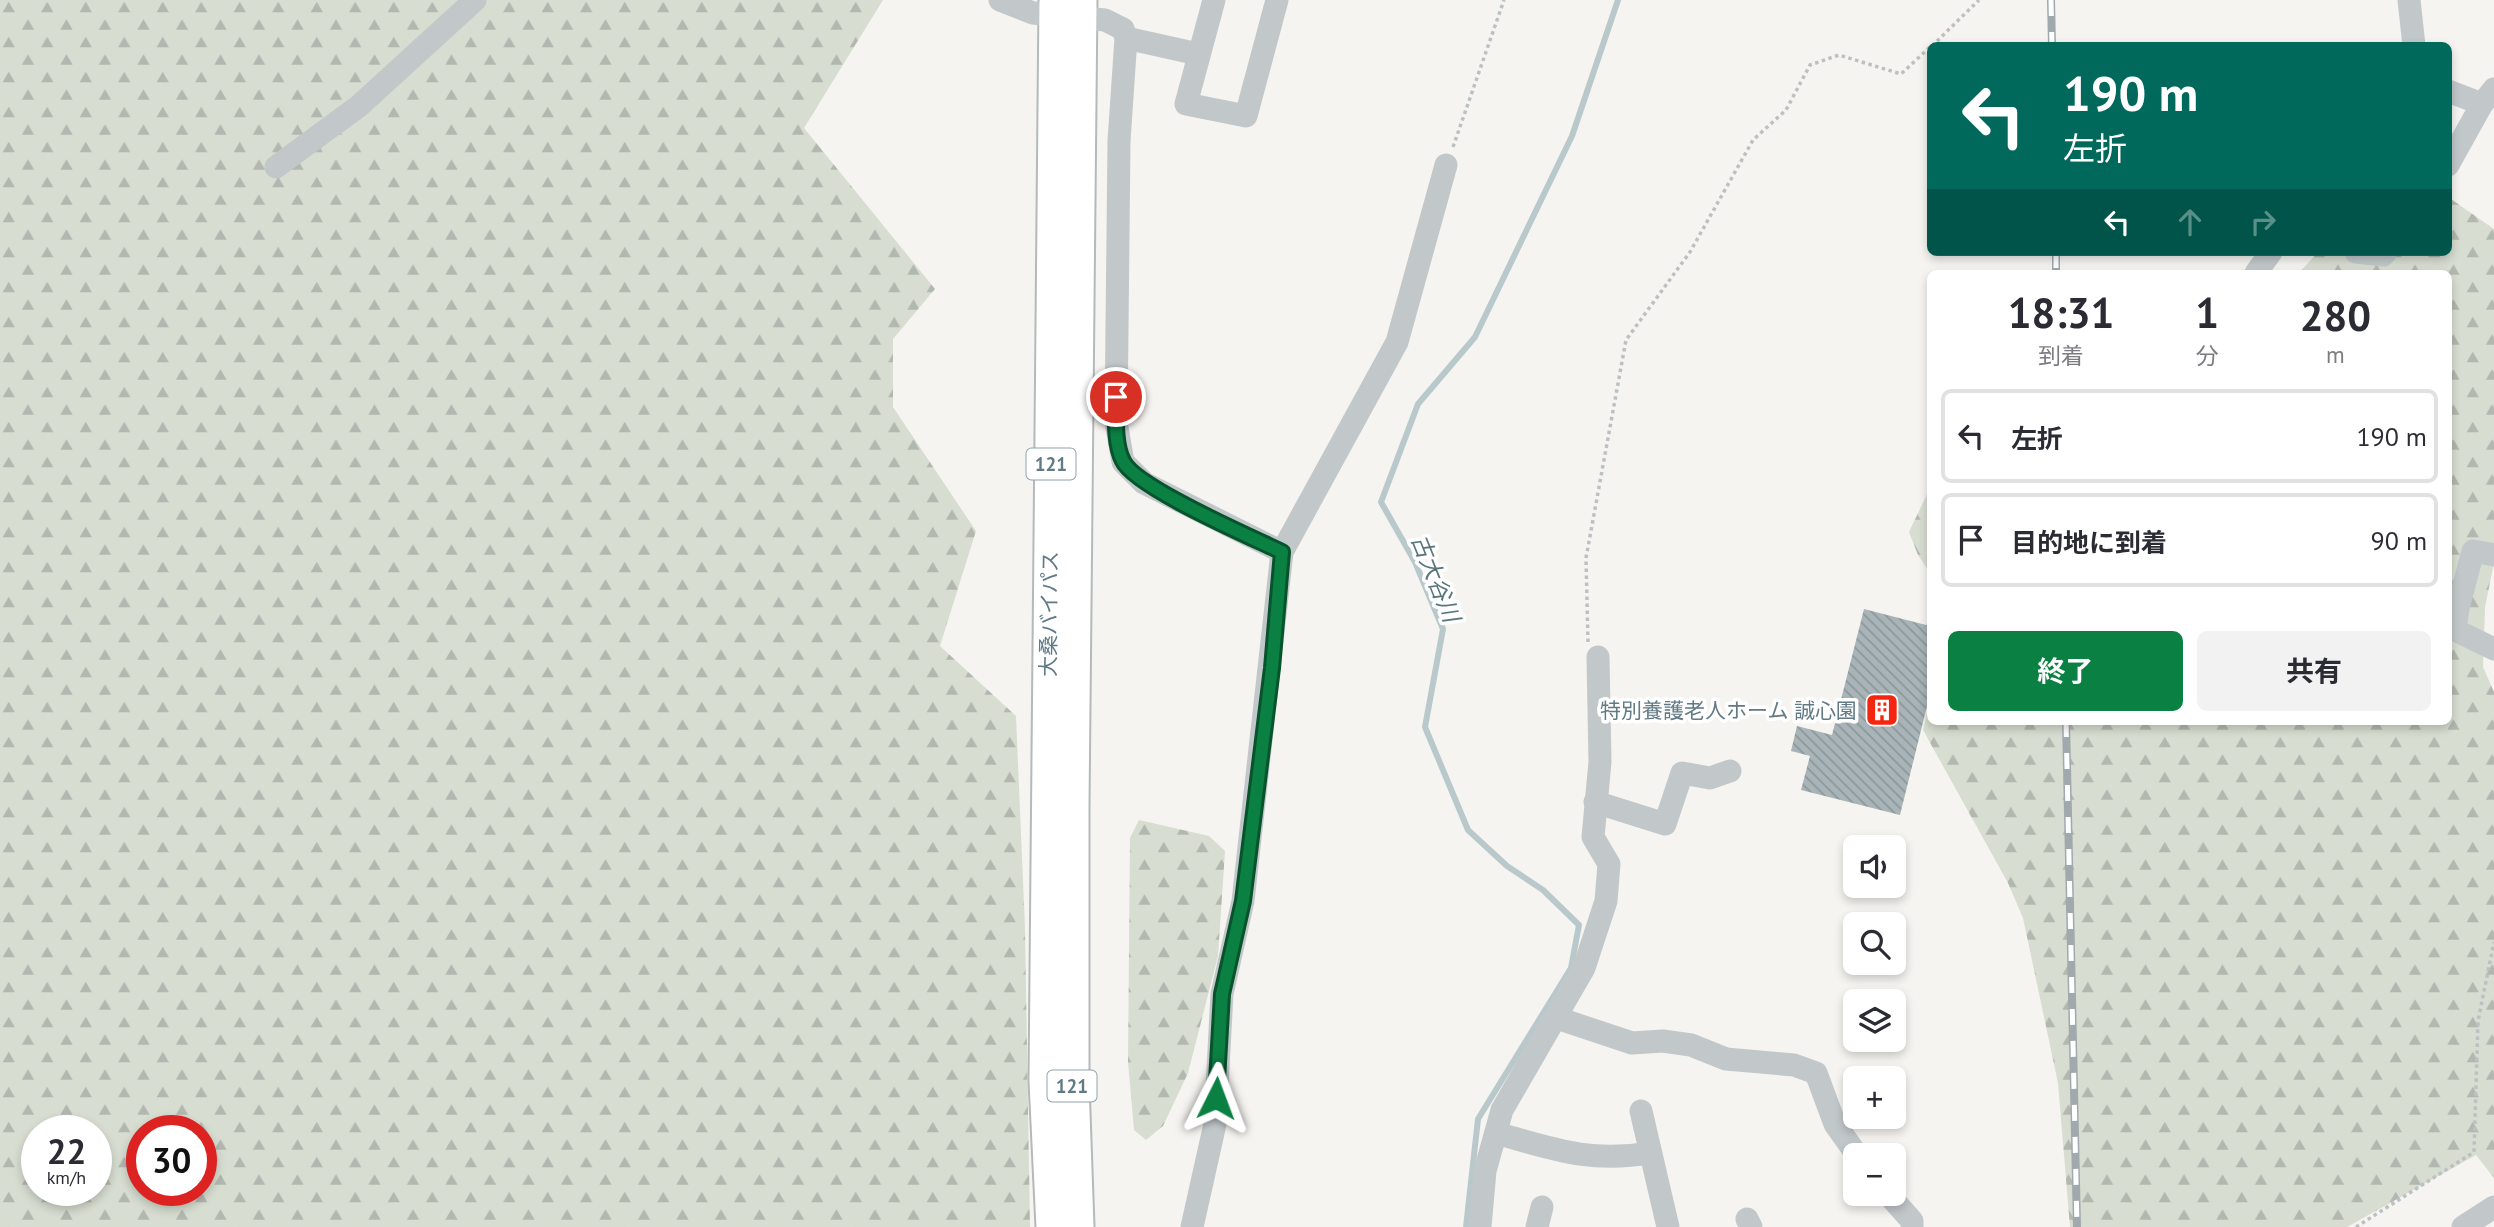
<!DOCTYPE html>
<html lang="ja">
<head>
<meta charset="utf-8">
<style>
	body { margin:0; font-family:"PT Sans","Noto Sans JP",sans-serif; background:#f2f2f3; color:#2b2b33; height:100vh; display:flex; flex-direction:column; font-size:26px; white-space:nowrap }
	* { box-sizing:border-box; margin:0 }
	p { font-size:23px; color:#7c7c81 }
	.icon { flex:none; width:38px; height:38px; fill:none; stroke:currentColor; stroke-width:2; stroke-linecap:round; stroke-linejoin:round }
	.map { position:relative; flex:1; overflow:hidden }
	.sheet { position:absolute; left:1927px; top:270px; width:525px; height:455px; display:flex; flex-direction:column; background:#fff; border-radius:10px; box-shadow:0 4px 10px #0003 }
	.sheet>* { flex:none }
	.banner { position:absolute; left:1927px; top:42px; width:525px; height:214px; border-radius:10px; box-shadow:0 4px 10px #0003; background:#00695c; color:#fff; overflow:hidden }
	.fabs { position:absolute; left:1843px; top:835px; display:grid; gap:14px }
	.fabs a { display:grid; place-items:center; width:63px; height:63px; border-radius:10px; background:#fff; box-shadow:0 4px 10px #0003; font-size:35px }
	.speed { position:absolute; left:21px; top:1115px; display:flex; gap:14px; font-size:35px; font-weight:700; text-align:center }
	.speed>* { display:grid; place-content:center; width:91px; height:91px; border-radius:50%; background:#fff; box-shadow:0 4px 10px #0003; line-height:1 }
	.speed small { font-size:18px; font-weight:400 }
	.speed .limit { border:10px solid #d22; background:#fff; color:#111 }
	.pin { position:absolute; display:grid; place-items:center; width:60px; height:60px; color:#fff; margin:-30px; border:4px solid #fff; border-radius:50%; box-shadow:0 2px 7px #0007 }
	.me { position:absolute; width:77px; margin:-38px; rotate:3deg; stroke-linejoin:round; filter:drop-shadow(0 0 5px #0008) }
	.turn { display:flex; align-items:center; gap:24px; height:147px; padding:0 21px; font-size:32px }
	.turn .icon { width:91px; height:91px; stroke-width:2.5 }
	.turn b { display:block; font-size:49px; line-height:60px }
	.lanes { display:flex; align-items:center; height:66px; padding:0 21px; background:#0003; justify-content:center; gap:35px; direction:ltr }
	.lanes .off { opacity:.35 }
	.eta { display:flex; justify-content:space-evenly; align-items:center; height:119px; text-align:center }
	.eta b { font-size:42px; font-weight:700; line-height:49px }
	.primary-button { display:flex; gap:14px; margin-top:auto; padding:14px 21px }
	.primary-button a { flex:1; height:80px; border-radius:10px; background:#0b8043; color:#fff; font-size:28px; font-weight:700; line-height:80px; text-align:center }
	.primary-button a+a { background:#f2f2f3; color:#2b2b33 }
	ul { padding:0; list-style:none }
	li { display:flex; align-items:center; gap:21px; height:94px; margin:0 14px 10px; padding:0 7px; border:4px solid #e1e1e2; border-radius:10px }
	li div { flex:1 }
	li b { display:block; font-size:26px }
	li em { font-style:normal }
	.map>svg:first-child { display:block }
</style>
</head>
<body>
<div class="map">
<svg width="2494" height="1227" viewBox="0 0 2494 1227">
	<defs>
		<pattern id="forest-firs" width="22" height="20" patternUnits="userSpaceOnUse" patternTransform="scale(1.75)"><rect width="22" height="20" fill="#d7ddd1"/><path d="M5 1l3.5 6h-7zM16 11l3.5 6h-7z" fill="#b2b8af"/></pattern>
		<pattern id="building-back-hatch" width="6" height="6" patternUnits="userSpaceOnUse" patternTransform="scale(1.75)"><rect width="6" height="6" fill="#a8b4b7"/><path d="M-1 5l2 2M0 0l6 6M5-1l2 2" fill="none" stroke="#8c979a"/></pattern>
	</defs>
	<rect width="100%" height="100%" fill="#f5f4f0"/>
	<path fill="url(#forest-firs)" fill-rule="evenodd" d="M 0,0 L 883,0 L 804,128 L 935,289 L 893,339 L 893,407 L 976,531 L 940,646 L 1016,716 L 1025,928 L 1030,1227 L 0,1227 ZM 37,1130 L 96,1130 L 96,1190 L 37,1190 ZM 142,1130 L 201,1130 L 201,1190 L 142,1190 Z
		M 2448,197 L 2494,229 L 2494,563 L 2485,607 L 2483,667 L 2494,692 L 2494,1178 L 2476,1155 L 2347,1227 L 2070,1227 L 2058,1083 L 2023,918 L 2008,883 L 1923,730 L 1930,700 L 1930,721 L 2448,721 L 2448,273 L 2299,273 L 2318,252 L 2448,252 Z
		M 1930,488 L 1930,573 L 1918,555 L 1909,532 Z
		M 1139,820 L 1209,836 L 1225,851 L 1218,956 L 1188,1073 L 1163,1126 L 1146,1140 L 1134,1130 L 1128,1062 L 1130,838 Z"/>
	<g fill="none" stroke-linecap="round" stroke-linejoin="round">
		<path stroke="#b9c9cb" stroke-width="6" d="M 1466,1227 L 1478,1119 L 1571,968 L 1579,925 L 1543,890 L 1507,866 L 1468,830 L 1425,727 L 1443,629 L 1415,562 L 1381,502 L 1418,404 L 1475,337 L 1572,136 L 1618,0"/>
	</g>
	<path fill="url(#building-back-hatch)" d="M 1864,609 L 1930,626 L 1930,694 L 1900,815 L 1801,790 L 1810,756 L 1791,751 L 1797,726 L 1832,735 Z"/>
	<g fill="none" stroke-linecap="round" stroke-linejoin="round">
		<defs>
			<path id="highway" d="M 1053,1227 L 1046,1081 L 1056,0
				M 1077,1227 L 1072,1084 L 1072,806 L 1080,0"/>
		</defs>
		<use href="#highway" stroke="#b4b9bb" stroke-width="37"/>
		<path stroke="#bdc0c2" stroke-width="3.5" stroke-dasharray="3.5 3.5" stroke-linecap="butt" d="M 1932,46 L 1979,0
			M 1453,147 L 1504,0
			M 1588,642 L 1586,558 L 1626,340 L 1690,252 L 1753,140 L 1786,110 L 1810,65 L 1839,55 L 1901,74 L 1930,47
			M 2356,1227 L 2474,1152 L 2478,1021 L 2494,942"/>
		<path stroke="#c2c7ca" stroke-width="23" d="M 1000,0 L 1033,13 L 1105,20 L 1123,29 L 1126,38 L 1119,141 L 1116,422 L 1123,462 L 1144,483 L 1282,552
			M 1214,0 L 1186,104 L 1246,116 L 1277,0
			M 2409,0 L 2414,46
			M 1126,38 L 1198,54
			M 2448,91 L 2482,104
			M 2448,165 L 2482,104 L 2494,89
			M 276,167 L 359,106 L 475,0
			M 2356,252 L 2383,255 L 2386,252
			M 2256,273 L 2271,252
			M 2494,555 L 2473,551 L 2458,608 L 2455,630 L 2494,649
			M 1595,802 L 1665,824 L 1682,773 L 1710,778 L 1730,771
			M 1557,1018 L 1632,1043 L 1663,1041 L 1691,1045 L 1726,1059 L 1794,1065 L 1816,1073 L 1835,1124 L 1857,1155
			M 1641,1111 L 1668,1227
			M 1496,1133 C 1553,1149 1589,1163 1650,1153
			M 1888,1194 L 1912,1221 L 1912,1227
			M 1747,1219 L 1751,1227
			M 1192,1227 L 1215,1124 L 1222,994 L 1243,901 L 1282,552 L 1397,342 L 1446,165
			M 1480,1227 L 1485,1171 L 1502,1110 L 1584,968 L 1606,901 L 1609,864 L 1593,837 L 1600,762 L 1598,657
			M 1537,1227 L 1542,1207
			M 2463,1227 L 2494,1207"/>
		<use href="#highway" stroke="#fff" stroke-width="33"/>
		<defs>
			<path id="rail" d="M 2051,0 L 2052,46
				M 2056,252 L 2056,273
				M 2066,721 L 2077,1227"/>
		</defs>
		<use href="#rail" stroke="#a0a9ad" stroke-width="8"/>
		<use href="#rail" stroke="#fff" stroke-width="5" stroke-dasharray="16" stroke-linecap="butt"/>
	</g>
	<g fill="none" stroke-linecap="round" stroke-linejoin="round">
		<defs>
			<path id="route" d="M 1116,397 C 1116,415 1114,444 1123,461 C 1135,487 1251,537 1282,552 L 1272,668 L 1243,901 L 1222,994 L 1216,1098"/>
		</defs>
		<use href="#route" stroke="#07532c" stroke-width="18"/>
		<use href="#route" stroke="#0b8043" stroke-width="12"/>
	</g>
	<defs>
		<symbol id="building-square" viewBox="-11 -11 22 22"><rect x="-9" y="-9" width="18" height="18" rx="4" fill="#f52610" stroke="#fff"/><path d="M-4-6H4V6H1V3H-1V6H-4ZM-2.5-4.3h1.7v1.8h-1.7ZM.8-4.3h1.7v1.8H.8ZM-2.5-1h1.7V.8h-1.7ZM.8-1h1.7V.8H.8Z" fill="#fff"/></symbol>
	</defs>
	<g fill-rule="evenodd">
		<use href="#building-square" x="1863" y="691" width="38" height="38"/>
	</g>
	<g text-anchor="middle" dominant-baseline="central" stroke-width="7" stroke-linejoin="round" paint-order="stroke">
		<g fill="#fff" stroke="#90a2aa" stroke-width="2">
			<rect x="1026.5" y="448.5" width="49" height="31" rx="5"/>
			<rect x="1047.5" y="1070.5" width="49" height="31" rx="5"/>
		</g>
		<g font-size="19" font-weight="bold" fill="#617a85">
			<text x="1051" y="464">121</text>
			<text x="1072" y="1086">121</text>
		</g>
		<g font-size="21" fill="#617a85" stroke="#fff">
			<text transform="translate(1049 614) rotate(-89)">大桑バイパス</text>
		</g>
		<g font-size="21" fill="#617a85" stroke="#fff" text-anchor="end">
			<text x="1857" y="710">特別養護老人ホーム 誠心園</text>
		</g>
		<g font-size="23" font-style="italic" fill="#58767b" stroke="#fff">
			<text transform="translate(1436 578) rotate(68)">古大谷川</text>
		</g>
	</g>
</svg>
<div class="fabs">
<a><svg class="icon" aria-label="sound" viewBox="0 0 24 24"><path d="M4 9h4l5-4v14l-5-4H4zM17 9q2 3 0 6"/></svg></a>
<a><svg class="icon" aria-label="search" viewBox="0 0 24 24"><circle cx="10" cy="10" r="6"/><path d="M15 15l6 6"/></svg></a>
<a><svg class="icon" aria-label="layers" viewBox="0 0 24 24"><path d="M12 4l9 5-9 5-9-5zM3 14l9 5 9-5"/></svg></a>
<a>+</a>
<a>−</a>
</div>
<div class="speed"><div>22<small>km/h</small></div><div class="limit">30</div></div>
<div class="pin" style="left:1116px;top:397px;background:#d93025"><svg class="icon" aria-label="arrive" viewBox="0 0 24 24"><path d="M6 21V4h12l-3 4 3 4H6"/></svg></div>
<svg class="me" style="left:1216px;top:1098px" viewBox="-20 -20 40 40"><path d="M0-17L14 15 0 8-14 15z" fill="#0b8043" stroke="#fff" stroke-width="4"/></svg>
<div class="banner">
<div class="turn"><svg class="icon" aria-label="left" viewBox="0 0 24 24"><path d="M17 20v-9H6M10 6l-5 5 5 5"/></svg><div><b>190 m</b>左折</div></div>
<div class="lanes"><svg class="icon" aria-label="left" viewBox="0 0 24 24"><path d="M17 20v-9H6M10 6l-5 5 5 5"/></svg><svg class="icon off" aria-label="ahead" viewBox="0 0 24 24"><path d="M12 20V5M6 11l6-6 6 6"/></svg><svg class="icon off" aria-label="right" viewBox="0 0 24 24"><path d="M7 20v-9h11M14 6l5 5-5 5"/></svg></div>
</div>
<section class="sheet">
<div class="eta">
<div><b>18:31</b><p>到着</p></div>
<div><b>1</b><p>分</p></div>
<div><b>280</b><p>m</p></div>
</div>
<ul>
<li><svg class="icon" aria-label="left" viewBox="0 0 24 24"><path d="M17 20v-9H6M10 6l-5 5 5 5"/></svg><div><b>左折</b></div><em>190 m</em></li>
<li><svg class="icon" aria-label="arrive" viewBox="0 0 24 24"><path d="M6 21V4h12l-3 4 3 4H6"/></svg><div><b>目的地に到着</b></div><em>90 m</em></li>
</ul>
<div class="primary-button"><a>終了</a><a>共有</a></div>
</section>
</div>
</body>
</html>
